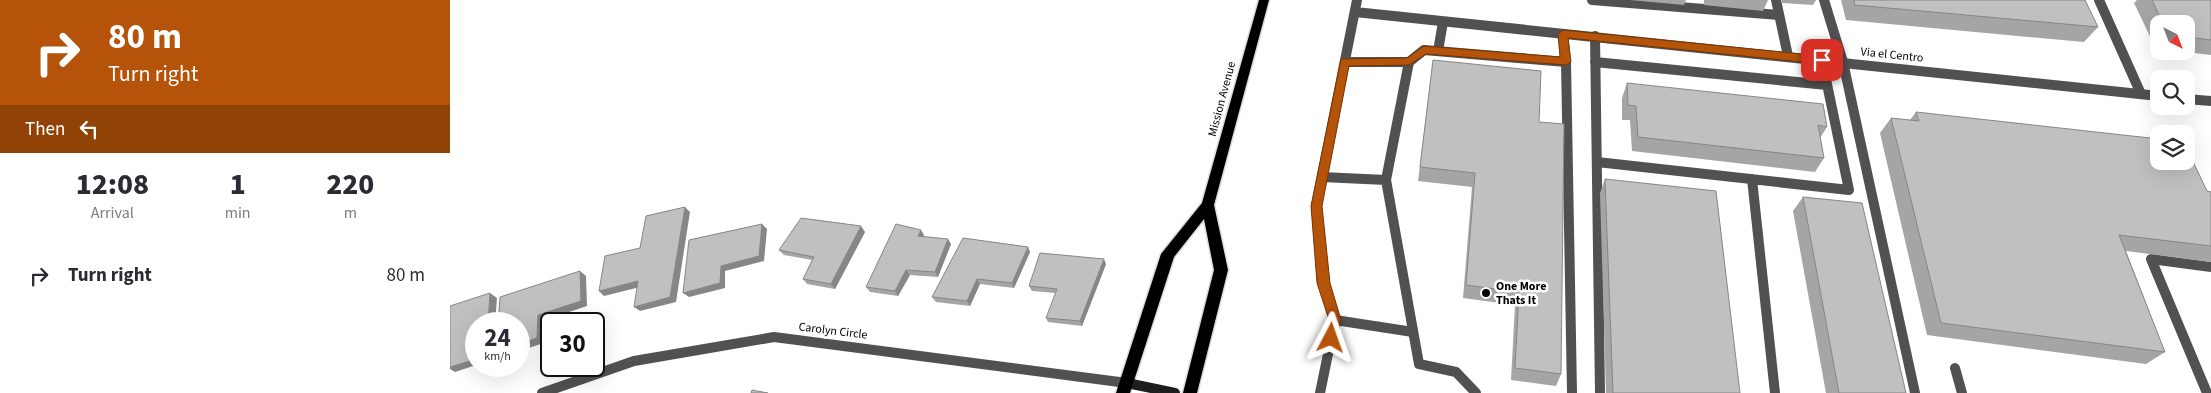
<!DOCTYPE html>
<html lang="en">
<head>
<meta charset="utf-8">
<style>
	body { margin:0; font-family:"Source Sans 3",sans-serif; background:#f7f7f7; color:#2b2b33; height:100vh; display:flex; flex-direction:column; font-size:19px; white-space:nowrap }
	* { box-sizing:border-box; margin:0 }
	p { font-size:16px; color:#7c7c81 }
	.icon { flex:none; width:28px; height:28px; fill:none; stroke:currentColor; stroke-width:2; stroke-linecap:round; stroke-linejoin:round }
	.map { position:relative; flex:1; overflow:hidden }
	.details { display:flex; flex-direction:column; background:#fff; width:450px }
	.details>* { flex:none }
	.top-card { background:#b45309; color:#fff; overflow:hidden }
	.needle { width:32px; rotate:138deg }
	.tools { position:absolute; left:1700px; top:15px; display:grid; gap:10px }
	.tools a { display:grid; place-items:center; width:45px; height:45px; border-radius:10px; background:#fff; box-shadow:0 5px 20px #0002; font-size:25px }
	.speed { position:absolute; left:15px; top:312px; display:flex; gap:10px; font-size:25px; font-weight:700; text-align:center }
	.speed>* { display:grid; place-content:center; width:65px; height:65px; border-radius:50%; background:#fff; box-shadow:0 5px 20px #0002; line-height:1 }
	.speed small { font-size:12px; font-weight:400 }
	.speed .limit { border:2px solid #111; border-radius:8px; background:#fff; color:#111 }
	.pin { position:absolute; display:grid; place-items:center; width:42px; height:42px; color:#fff; margin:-21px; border-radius:10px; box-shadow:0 2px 8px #0006 }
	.me { position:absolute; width:55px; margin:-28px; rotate:4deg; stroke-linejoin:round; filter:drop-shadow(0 0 4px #0008) }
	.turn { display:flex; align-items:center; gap:18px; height:105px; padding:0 25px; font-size:22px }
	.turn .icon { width:65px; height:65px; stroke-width:2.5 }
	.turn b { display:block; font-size:35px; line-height:42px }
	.then { display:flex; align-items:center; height:48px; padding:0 25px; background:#0003; gap:10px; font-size:19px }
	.eta { display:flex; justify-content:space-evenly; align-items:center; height:85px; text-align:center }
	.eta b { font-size:30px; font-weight:800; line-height:35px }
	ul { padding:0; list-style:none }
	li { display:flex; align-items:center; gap:15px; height:75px; padding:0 25px }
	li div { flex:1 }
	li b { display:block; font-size:19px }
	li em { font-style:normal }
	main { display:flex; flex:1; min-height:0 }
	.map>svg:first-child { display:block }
</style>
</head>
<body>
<main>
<section class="details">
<div class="top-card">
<div class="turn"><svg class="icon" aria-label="right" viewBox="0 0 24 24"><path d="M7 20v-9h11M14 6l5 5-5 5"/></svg><div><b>80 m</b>Turn right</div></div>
<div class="then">Then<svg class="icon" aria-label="left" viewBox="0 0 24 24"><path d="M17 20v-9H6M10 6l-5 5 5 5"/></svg></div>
</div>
<div class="eta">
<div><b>12:08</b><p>Arrival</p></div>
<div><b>1</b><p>min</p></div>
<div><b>220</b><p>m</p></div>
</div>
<ul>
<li><svg class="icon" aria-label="right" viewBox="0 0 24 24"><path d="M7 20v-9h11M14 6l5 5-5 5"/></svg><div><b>Turn right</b></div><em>80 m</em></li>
</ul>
</section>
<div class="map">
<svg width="1761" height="393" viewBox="0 0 1761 393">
	<rect width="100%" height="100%" fill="#fff"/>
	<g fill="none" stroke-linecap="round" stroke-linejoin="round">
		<defs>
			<path id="primary" d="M 809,0 L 819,0 L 764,205 L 778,270 L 747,393 L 733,393 L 764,270 L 754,219 L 724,257 L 680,393 L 666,393 L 711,254 L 752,203 Z"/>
		</defs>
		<use href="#primary" stroke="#dbdbdb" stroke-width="3"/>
		<path stroke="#515151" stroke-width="10" d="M 1142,0 L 1329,15
			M 1326,0 L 1338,56
			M 1374,0 L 1393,62 L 1465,393
			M 1649,0 L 1691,94
			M 1113,34 L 1116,62
			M 1145,36 L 1150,393
			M 988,51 L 993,22
			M 895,62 L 959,62 L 974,50 L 1116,62 L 1122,393
			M 959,62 L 936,180 L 969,364 L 1006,372 L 1026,393
			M 1145,62 L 1377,85
			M 1147,162 L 1399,190 L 1372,60
			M 872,177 L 936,180
			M 1302,179 L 1325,393
			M 885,320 L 963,332
			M 1505,368 L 1512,393
			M 1757,393 L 1701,259 L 1761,267"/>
		<path stroke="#515151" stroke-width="10" d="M 905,12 L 1709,96
			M 1736,99 L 1761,101
			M 92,393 L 184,361 L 324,337 L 677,383
			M 870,393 L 885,320 L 873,283 L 866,206 L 907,0"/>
		<path stroke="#1e1e1e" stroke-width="10" d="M 677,383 L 725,393"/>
		<use href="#primary" fill="#000" fill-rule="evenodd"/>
	</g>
	<path fill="#a5a5a5" d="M 1180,0 L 1236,0 L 1234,5 Z
		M 1254,0 L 1318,0 L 1313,11 L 1254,5 Z
		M 1332,0 L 1366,0 L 1363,5 L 1332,3 Z
		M 1391,0 L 1635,0 L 1648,27 L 1634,42 L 1396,20 Z
		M 1687,0 L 1761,0 L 1761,55 L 1727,51 L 1736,51 L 1736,24 L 1709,24 L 1709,49 L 1706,49 L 1684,3 Z
		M 983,60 L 1089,122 L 1111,374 L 1106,386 L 1061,380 L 1065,305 L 1013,298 L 1022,187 L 968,181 Z
		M 1177,83 L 1377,127 L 1370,138 L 1374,158 L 1365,172 L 1182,151 L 1180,120 L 1172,120 L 1172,98 Z
		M 1466,112 L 1757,191 L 1761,192 L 1761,262 L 1676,251 L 1715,352 L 1696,364 L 1477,335 L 1430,133 L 1441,118 L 1460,120 Z
		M 1155,179 L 1290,393 L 1156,393 L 1150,193 Z
		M 1353,197 L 1456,393 L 1376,393 L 1343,211 Z
		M 415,232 L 385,289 L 357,284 L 353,279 L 362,260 L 334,255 L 329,250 Z
		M 474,235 L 473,236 L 501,244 L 488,277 L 460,275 L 448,296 L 420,292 L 416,287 Z
		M 580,252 L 564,288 L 530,284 L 520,306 L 486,302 L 482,297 Z
		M 656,264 L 632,326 L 598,322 L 596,318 L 606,293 L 582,291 L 579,286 Z"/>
	<path fill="#868686" d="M 235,207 L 240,212 L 226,302 L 190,311 L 184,307 Z
		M 312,224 L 317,229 L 314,261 L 275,271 L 275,288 L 239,297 L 233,293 L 271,266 Z
		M 411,226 L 415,232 L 385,289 L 381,284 Z
		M 471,230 L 474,235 L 471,241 L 468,236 Z
		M 498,239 L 501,244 L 488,277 L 485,272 Z
		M 578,247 L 580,252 L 564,288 L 562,283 Z
		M 654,259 L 656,264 L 632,326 L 630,321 Z
		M 456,270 L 460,275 L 448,296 L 445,291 Z
		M 130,271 L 136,276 L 137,306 L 95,320 L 94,343 L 69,351 L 69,344 L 88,315 Z
		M 527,279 L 530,284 L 520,306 L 517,301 Z
		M 188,281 L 194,286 L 154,296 L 149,291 Z
		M 40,293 L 47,298 L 45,324 L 38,324 Z
		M 26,359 L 26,365 L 5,372 L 0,369 L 0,367 Z"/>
	<path fill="#c0c0c0" stroke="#868686" d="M 1404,0 L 1635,0 L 1648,27 L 1405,5 Z
		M 1702,0 L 1761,0 L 1761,40 L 1736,37 L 1736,24 L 1713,24 Z
		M 983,60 L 1091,71 L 1089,122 L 1114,124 L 1111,374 L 1065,368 L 1069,292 L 1016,285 L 1025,173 L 970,167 Z
		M 1177,83 L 1373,104 L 1377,127 L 1368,125 L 1374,158 L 1188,137 L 1186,106 L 1178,105 Z
		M 1466,112 L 1709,139 L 1709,161 L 1736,161 L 1736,147 L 1757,191 L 1761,192 L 1761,246 L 1669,235 L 1715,352 L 1491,323 L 1441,118 L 1469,121 Z
		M 1155,179 L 1266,191 L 1290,393 L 1163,393 Z
		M 1353,197 L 1412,203 L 1456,393 L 1389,393 Z
		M 235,207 L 220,297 L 184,307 L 188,281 L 149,291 L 155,256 L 190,248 L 196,216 Z
		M 351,218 L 411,226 L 381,284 L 353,279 L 364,257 L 329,250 Z
		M 312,224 L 309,256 L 271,266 L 270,283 L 233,293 L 239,240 Z
		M 446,224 L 471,230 L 468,236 L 498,239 L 485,272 L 456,270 L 445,291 L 416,287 Z
		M 513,238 L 578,247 L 562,283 L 527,279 L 517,301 L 482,297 Z
		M 590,253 L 654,259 L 630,321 L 596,318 L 607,289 L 579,286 Z
		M 130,271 L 131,301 L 88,315 L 87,338 L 69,344 L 69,324 L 48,324 L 50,297 Z
		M 40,293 L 38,324 L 26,324 L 26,359 L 0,367 L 0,306 Z
		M 302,390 L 318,393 L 301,393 Z"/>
	<path fill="#b45309" stroke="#753606" d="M 1113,30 L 1372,56 L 1377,60 L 1372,64 L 1118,38 L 1121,62 L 1116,65 L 976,54 L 959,65 L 899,66 L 872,206 L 880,283 L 891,320 L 886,342 L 881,344 L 877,342 L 875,338 L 879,320 L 867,283 L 861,206 L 891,59 L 957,58 L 974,46 L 1110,57 L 1108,34 Z"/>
	<circle fill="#000" stroke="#fff" stroke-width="2" cx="1036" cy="293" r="5"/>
	<g text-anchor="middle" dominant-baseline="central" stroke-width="5" stroke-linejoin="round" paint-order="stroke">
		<g font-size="12" fill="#000" stroke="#fff">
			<text transform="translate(1442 55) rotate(6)">Via el Centro</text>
			<text transform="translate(772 99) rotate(-75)">Mission Avenue</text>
			<text transform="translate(383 331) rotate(7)">Carolyn Circle</text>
		</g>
		<g font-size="12" font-weight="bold" fill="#000" stroke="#fff" text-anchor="start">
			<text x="1046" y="286">One More<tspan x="1046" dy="14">Thats It</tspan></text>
		</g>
	</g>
</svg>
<div class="tools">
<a><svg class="needle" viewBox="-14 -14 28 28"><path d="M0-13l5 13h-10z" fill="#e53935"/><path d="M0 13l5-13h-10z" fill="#7c7c81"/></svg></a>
<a><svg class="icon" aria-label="search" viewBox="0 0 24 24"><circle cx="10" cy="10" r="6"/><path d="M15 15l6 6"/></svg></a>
<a><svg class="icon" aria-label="layers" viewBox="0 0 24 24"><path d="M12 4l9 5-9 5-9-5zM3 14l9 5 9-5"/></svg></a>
</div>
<div class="speed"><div>24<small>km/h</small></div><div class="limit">30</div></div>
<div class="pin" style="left:1372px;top:60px;background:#d93025"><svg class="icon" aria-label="arrive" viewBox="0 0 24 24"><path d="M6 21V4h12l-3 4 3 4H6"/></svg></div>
<svg class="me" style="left:881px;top:338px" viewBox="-20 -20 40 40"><path d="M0-17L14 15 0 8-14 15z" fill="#b45309" stroke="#fff" stroke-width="4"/></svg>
</div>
</main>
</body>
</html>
